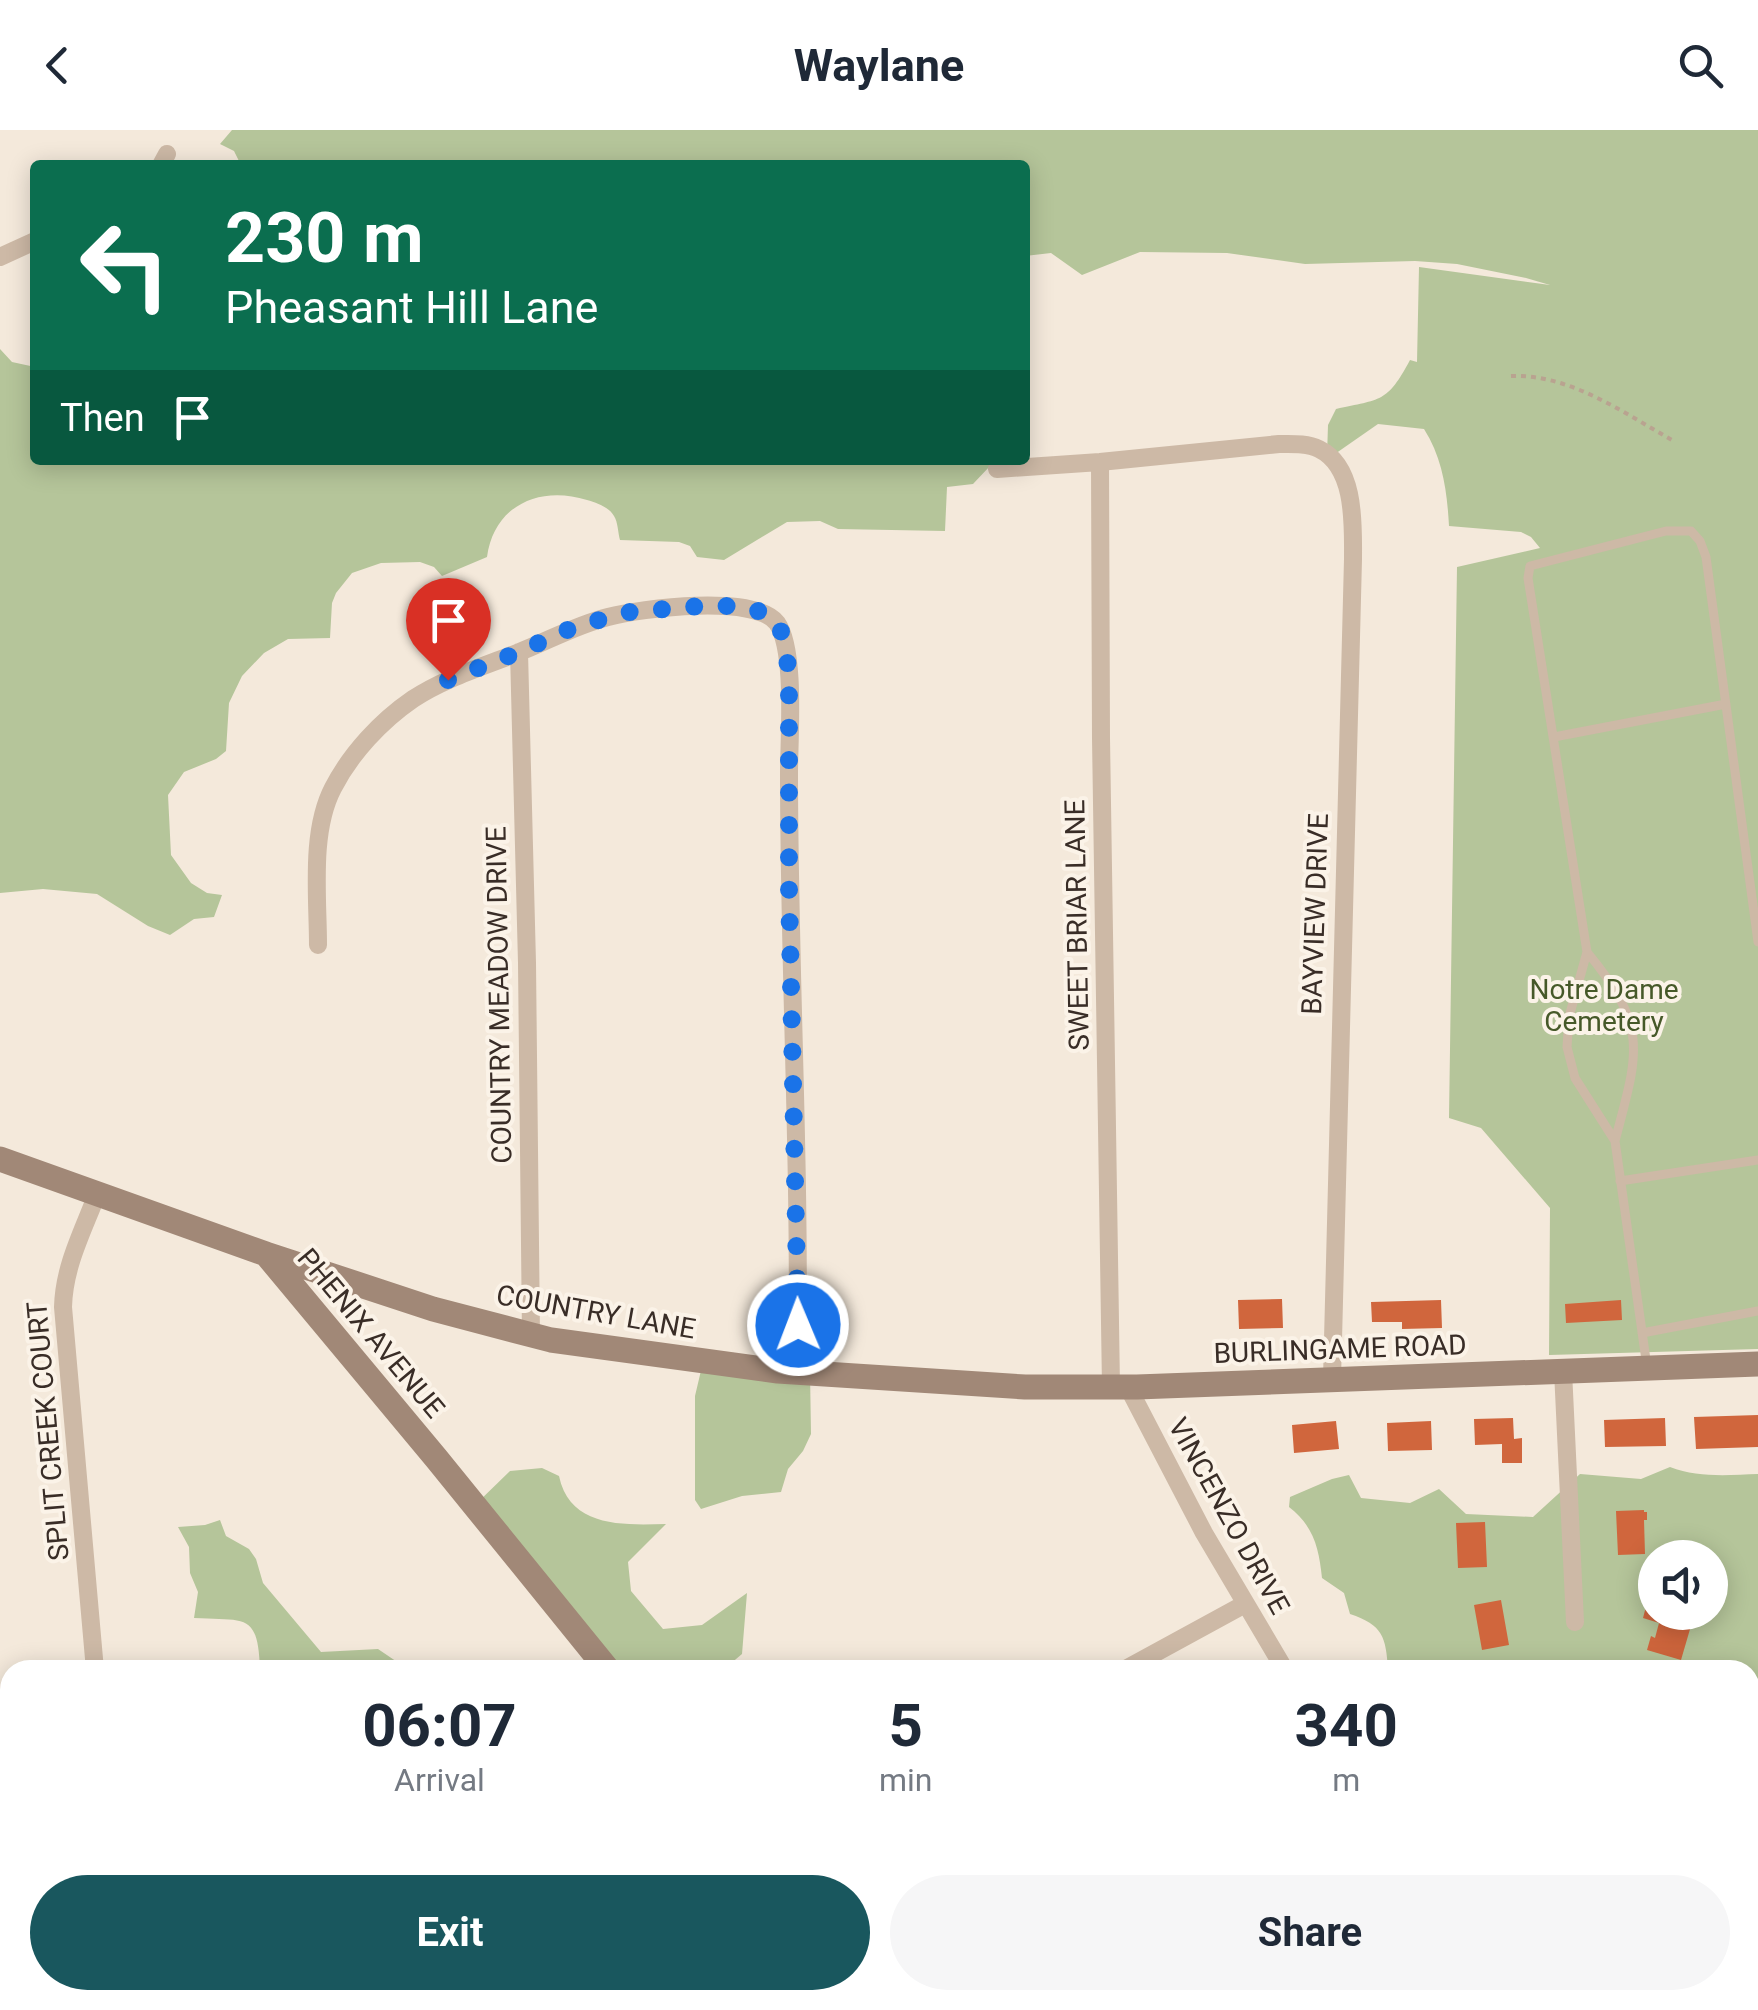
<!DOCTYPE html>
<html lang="en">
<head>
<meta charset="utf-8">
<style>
	body { margin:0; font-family:Roboto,sans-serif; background:#f6f6f7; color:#1f2937; height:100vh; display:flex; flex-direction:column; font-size:38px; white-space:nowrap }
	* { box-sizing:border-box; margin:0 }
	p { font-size:32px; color:#747a83 }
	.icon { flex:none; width:55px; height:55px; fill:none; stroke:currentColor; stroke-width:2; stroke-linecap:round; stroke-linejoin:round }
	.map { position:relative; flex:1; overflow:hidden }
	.side { position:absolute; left:0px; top:1530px; width:1760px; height:350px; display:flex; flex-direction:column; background:#fff; border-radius:30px 30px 0 0; box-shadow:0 5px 25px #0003 }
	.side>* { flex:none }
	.banner { position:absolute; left:30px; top:30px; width:1000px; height:305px; border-radius:10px; box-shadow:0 5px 25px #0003; background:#0b6e4f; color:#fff; overflow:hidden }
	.buttons { position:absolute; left:1638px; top:1410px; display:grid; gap:20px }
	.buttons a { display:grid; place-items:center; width:90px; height:90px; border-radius:50%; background:#fff; box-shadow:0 5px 25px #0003; font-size:50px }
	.pin { position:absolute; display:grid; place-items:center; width:85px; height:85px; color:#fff; margin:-102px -42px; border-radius:50% 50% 50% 0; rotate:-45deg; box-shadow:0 0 10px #0007 }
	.pin .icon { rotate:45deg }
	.me { position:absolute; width:110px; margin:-55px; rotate:359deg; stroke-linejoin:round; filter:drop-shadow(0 0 8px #0008) }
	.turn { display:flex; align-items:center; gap:35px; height:210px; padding:0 30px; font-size:45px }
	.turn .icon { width:130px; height:130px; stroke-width:2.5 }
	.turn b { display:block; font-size:70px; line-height:85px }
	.then { display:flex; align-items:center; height:95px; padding:0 30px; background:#0003; gap:20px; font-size:38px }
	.eta { display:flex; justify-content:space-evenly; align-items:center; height:170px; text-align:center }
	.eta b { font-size:60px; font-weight:700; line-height:70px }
	.action { display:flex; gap:20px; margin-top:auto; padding:20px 30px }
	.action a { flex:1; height:115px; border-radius:60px; background:#19575e; color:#fff; font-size:40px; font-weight:700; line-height:115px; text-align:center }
	.action a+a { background:#f6f6f7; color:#1f2937 }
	header { display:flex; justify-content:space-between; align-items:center; height:130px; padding:0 30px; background:#fff; font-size:45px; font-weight:700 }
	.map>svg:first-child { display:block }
</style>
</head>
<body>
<header><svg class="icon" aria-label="back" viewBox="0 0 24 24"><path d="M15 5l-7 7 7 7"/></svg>Waylane<svg class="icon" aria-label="search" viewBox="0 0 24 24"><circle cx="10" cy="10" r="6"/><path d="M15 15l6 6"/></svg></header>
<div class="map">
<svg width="1758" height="1880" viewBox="0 0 1758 1880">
	<rect width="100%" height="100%" fill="#f4e9db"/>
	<path fill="#b5c59a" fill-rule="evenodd" d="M 232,0 L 1758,0 L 1758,1219 L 1549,1225 L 1550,1078 L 1481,998 L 1449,988 L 1457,437 L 1540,418 L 1531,407 L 1521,402 L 1449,396 C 1447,361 1443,329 1424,299 L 1378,294 L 1332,326 L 1327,326 L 1328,295 L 1336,279 C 1381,269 1387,273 1410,230 L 1417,232 L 1419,137 L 1550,155 L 1526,148 L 1457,134 L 1415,131 L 1305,134 L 1227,123 L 1140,122 L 1082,145 L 1051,123 L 1025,126 L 1025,35 L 241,35 L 234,21 L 220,14 Z
		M 0,219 L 12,232 L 35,237 L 35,330 L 985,330 L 990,336 L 973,354 L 947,357 L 945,401 L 838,399 L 820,391 L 787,392 L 724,430 L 697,427 L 690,416 L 679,412 L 620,410 C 618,403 618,392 614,386 C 609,377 597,373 587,370 C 540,355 494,375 487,427 L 442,446 L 434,437 L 420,432 L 381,433 L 352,443 L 336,463 L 332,473 L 330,508 L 288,509 L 264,523 L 242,546 L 229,573 L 226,621 L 216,629 L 184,642 L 168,665 L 171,725 L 191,753 L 207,763 L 222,765 L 214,787 L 194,789 L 170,805 L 148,796 L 97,764 L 43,759 L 0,763 Z
		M 703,1232 L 810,1242 L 811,1304 L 803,1321 L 788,1339 L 781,1362 L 742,1366 L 701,1379 L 695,1370 L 695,1266 Z
		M 1670,1337 C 1698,1348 1729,1345 1758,1344 L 1758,1774 L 1750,1775 L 1750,1540 L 1388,1540 C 1386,1507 1383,1495 1350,1484 L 1344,1463 L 1322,1448 C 1319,1419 1314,1396 1289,1377 L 1290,1367 L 1332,1349 L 1349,1345 L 1361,1368 L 1410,1373 L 1439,1359 L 1466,1384 L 1533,1387 L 1580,1344 L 1641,1349 ZM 1655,1428 L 1710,1428 L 1710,1482 L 1655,1482 Z
		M 542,1338 L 559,1346 C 570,1398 623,1395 666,1394 L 628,1432 L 631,1461 L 663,1499 L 702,1495 L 747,1463 L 742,1524 L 723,1540 L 607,1540 L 474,1376 L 510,1341 Z
		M 220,1390 L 226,1406 L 249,1419 L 256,1429 L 263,1453 L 321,1522 L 378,1519 L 409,1540 L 260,1540 C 258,1482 246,1491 194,1488 L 198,1462 L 190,1443 L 189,1417 L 178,1397 L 205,1395 Z
		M 10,1779 L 10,1870 L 704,1870 L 704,1880 L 0,1880 L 0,1780 Z"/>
	<path fill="#d0663d" d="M 1282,1169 L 1283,1198 L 1239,1199 L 1238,1170 Z
		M 1441,1170 L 1442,1198 L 1402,1199 L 1402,1192 L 1372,1192 L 1371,1172 Z
		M 1621,1170 L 1622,1190 L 1566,1193 L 1565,1174 Z
		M 1758,1285 L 1758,1317 L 1696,1319 L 1694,1287 Z
		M 1513,1288 L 1514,1309 L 1522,1308 L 1522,1333 L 1502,1333 L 1502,1314 L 1475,1315 L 1474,1289 Z
		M 1665,1288 L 1666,1316 L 1605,1317 L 1604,1290 Z
		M 1336,1291 L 1339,1319 L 1294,1323 L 1292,1295 Z
		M 1431,1291 L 1432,1320 L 1388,1321 L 1387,1293 Z
		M 1644,1380 L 1644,1382 L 1647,1382 L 1647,1390 L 1644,1390 L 1645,1424 L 1618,1425 L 1616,1381 Z
		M 1485,1392 L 1487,1437 L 1458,1438 L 1456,1393 Z
		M 1649,1465 L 1655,1466 L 1655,1482 L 1695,1482 L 1681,1530 L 1647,1520 L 1651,1506 L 1655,1508 L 1659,1493 L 1643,1488 Z
		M 1501,1470 L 1509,1515 L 1482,1520 L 1474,1475 Z"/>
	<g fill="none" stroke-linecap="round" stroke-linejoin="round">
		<path stroke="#b9a390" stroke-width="4" stroke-dasharray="5 5" stroke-linecap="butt" d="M 1511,246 C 1570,244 1622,282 1672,310"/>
		<path stroke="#cdb9a6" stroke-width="9" d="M 1554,607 L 1726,574
			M 1587,822 C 1650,898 1638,923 1615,1011
			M 1620,1051 L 1758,1030
			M 1642,1203 L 1758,1181
			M 1647,1237 L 1615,1011 L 1575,948 L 1567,917 L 1569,887 L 1587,822 L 1528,448 L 1530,436 L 1666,401 L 1691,401 L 1700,411 L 1706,427 L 1758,812"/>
		<path stroke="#cdb9a6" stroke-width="18" d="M 161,35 L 167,24
			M 0,127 L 35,111
			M 1100,332 L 1101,608 L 1111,1257
			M 997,339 L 1100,332 L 1279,314 C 1292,314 1307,313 1319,319 C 1356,337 1353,395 1353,429 L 1332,1249
			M 519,522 L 527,833 L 531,1206
			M 318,815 C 318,767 310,702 333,658 C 351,623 381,591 413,569 C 445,548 482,537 517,523 C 548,511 576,495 608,487 C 641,478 756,464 777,493 C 796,520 789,608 789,643 C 789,842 801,1042 797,1242
			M 1563,1241 L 1575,1492
			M 1128,1257 L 1204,1403 L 1285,1540
			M 95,1540 L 63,1177 C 64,1136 83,1101 97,1064
			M 1124,1540 L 1245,1474
			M 1224,1870 L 1230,1880
			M 1476,1870 L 1482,1880"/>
		<path stroke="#a18877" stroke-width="25" d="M 0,1029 L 266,1124 L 436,1328 L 608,1540
			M 266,1124 L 433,1179 L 551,1210 L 778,1241 L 1025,1257 L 1137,1257 L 1758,1234
			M 875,1870 L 883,1880"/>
	</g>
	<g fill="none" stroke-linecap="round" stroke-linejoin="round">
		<path stroke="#1a73e8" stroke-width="18" stroke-dasharray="0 32.4" d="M 448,550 L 519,522 L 576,496 L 630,482 L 701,476 L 727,476 L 752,478 L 776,490 L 783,506 L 789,542 L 789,758 L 798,1195"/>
	</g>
	<g text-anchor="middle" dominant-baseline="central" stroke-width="8" stroke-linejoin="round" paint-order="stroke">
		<g font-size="28" fill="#392d27" stroke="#fbf3e8">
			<text transform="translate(1315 784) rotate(-88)">BAYVIEW DRIVE</text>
			<text transform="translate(1077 795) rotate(-91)">SWEET BRIAR LANE</text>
			<text transform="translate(499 865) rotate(-91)">COUNTRY MEADOW DRIVE</text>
			<text transform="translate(596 1182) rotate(10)">COUNTRY LANE</text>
			<text transform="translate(371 1203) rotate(50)">PHENIX AVENUE</text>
			<text transform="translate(1340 1219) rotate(-2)">BURLINGAME ROAD</text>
			<text transform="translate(48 1301) rotate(-95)">SPLIT CREEK COURT</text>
			<text transform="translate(1229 1386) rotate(61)">VINCENZO DRIVE</text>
		</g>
		<g font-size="28" fill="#465929" stroke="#fbf3e8">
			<text x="1604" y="859">Notre Dame<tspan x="1604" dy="32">Cemetery</tspan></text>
		</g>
	</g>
</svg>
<div class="buttons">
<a><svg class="icon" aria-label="sound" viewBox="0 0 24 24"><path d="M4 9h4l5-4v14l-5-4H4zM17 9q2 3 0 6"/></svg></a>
</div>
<div class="pin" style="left:448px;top:550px;background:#d93025"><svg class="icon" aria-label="arrive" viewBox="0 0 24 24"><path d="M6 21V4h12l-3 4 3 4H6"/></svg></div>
<svg class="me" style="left:798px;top:1195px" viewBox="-20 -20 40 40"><circle r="17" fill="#1a73e8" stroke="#fff" stroke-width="3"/><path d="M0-11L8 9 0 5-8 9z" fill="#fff"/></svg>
<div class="banner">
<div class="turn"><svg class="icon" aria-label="left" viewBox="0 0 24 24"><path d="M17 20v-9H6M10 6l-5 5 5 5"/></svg><div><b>230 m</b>Pheasant Hill Lane</div></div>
<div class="then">Then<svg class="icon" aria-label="arrive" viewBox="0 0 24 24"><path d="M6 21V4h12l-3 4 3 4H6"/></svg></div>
</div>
<section class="side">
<div class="eta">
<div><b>06:07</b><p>Arrival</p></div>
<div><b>5</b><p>min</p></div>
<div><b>340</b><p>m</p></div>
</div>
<div class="action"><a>Exit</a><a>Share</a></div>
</section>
</div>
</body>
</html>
